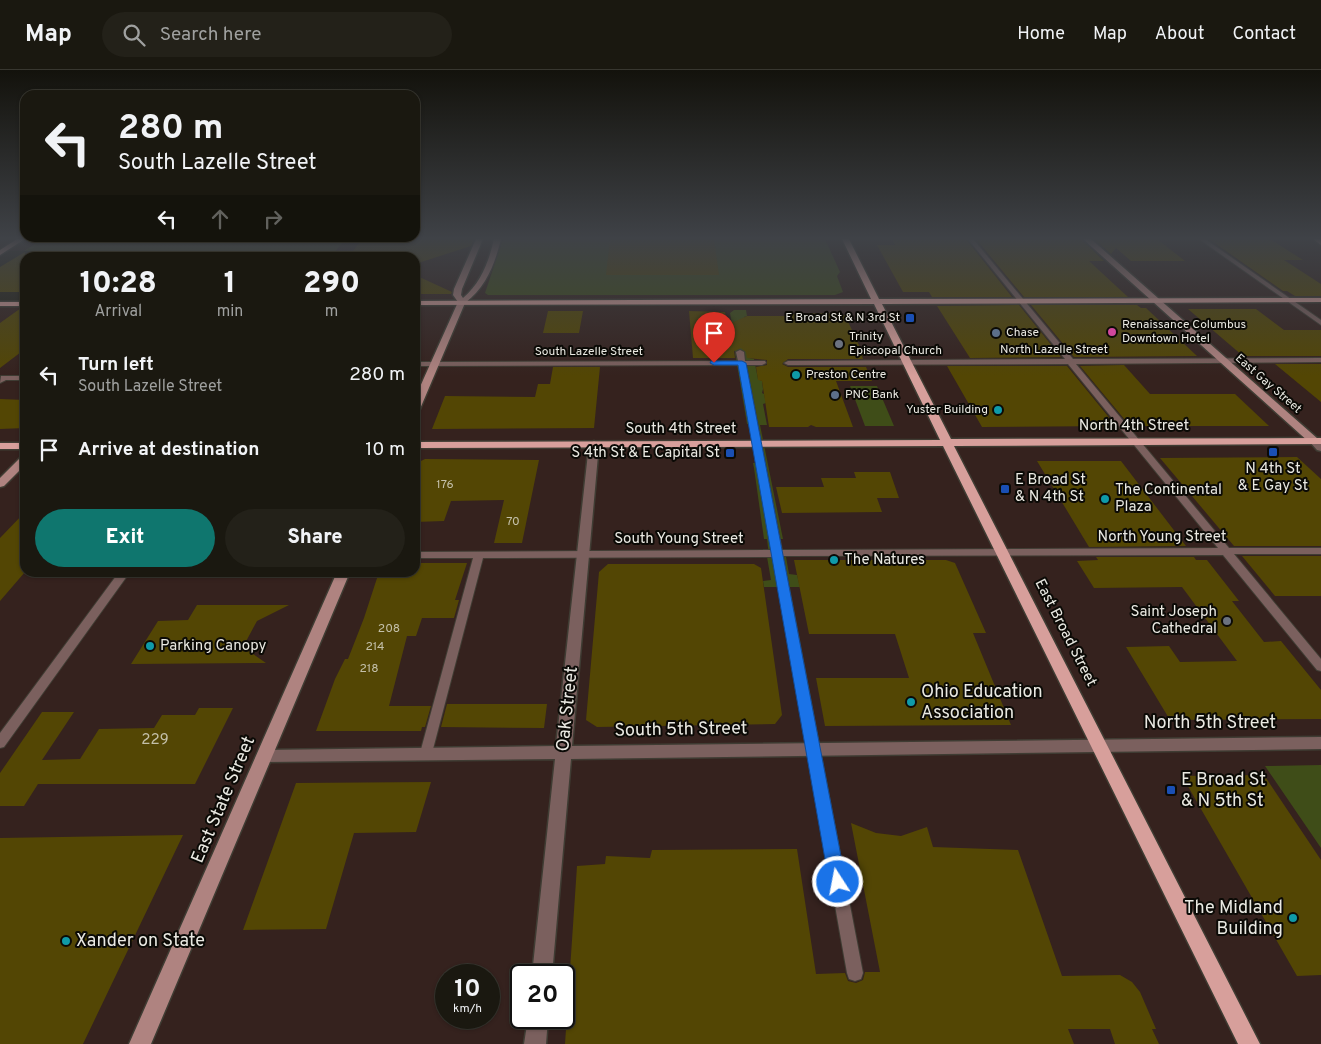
<!DOCTYPE html>
<html lang="en">
<head>
<meta charset="utf-8">
<style>
	body { margin:0; font-family:Overpass,sans-serif; background:#232119; color:#f1f3f6; height:100vh; display:flex; flex-direction:column; font-size:19px; white-space:nowrap }
	* { box-sizing:border-box; margin:0 }
	p { font-size:16px; color:#9fa09f }
	.icon { flex:none; width:28px; height:28px; fill:none; stroke:currentColor; stroke-width:2; stroke-linecap:round; stroke-linejoin:round }
	.map { position:relative; flex:1; overflow:hidden }
	.drawer { position:absolute; left:20px; top:182px; width:400px; height:325px; display:flex; flex-direction:column; background:#1a1810; border-radius:15px; box-shadow:0 1px 4px #0004,0 0 0 1px #383730 }
	.drawer>* { flex:none }
	.banner { position:absolute; left:20px; top:20px; width:400px; height:152px; border-radius:15px; box-shadow:0 1px 4px #0004,0 0 0 1px #383730; background:#1a1810; color:#f1f3f6; overflow:hidden }
	.speed { position:absolute; left:435px; top:894px; display:flex; gap:10px; font-size:25px; font-weight:700; text-align:center }
	.speed>* { display:grid; place-content:center; width:65px; height:65px; border-radius:50%; background:#1a1810; box-shadow:0 1px 4px #0004,0 0 0 1px #383730; line-height:1 }
	.speed small { font-size:12px; font-weight:400 }
	.speed .limit { border:2px solid #111; border-radius:8px; background:#fff; color:#111 }
	.pin { position:absolute; display:grid; place-items:center; width:42px; height:42px; color:#fff; margin:-51px -21px; border-radius:50% 50% 50% 0; rotate:-45deg; box-shadow:0 0 5px #0007 }
	.pin .icon { rotate:45deg }
	.me { position:absolute; width:55px; margin:-28px; rotate:349deg; stroke-linejoin:round; filter:drop-shadow(0 0 4px #0008) }
	.turn { display:flex; align-items:center; gap:18px; height:105px; padding:0 15px; font-size:22px }
	.turn .icon { width:65px; height:65px; stroke-width:2.5 }
	.turn b { display:block; font-size:35px; line-height:42px }
	.lanes { display:flex; align-items:center; height:48px; padding:0 15px; background:#0003; justify-content:center; gap:25px; direction:ltr }
	.lanes .off { opacity:.35 }
	.eta { display:flex; justify-content:space-evenly; align-items:center; height:85px; text-align:center }
	.eta b { font-size:30px; font-weight:800; line-height:35px }
	.primary-button { display:flex; gap:10px; margin-top:auto; padding:10px 15px }
	.primary-button a { flex:1; height:58px; border-radius:30px; background:#0f766e; color:#fff; font-size:20px; font-weight:800; line-height:58px; text-align:center }
	.primary-button a+a { background:#232119; color:#f1f3f6 }
	ul { padding:0; list-style:none }
	li { display:flex; align-items:center; gap:15px; height:75px; padding:0 15px }
	li div { flex:1 }
	li b { display:block; font-size:19px }
	li em { font-style:normal }
	header { display:flex; align-items:center; gap:30px; box-sizing:border-box; height:70px; padding:0 25px; background:#1a1810; border-bottom:1px solid #383730 }
	header strong { font-size:24px }
	nav { display:flex; gap:28px; margin-inline-start:auto; font-size:18px }
	.search { width:350px; height:45px; background:#232119; display:flex; align-items:center; gap:12px; box-sizing:border-box; padding:0 18px; border-radius:28px; color:#9fa09f; font-size:19px }
	.map>svg:first-child { display:block }
</style>
</head>
<body>
<header>
<strong>Map</strong>
<div class="search"><svg class="icon" aria-label="search" viewBox="0 0 24 24"><circle cx="10" cy="10" r="6"/><path d="M15 15l6 6"/></svg>Search here</div>
<nav><a>Home</a><a>Map</a><a>About</a><a>Contact</a></nav>
</header>
<div class="map">
<svg width="1321" height="974" viewBox="0 0 1321 974">
	<rect width="100%" height="100%" fill="#232016"/>
	<path fill="#35221e" fill-rule="evenodd" d="M 0,169 L 1321,169 L 1321,974 L 0,974 L 0,233 L 25,233 L 25,502 L 415,502 L 415,188 L 108,187 L 117,180 L 6,181 L 0,184 ZM 446,905 L 489,905 L 489,948 L 446,948 ZM 521,905 L 564,905 L 564,948 L 521,948 Z"/>
	<path fill="#3f4d18" d="M 42,169 L 362,169 L 359,173 L 342,173 L 332,185 L 345,186 L 344,188 L 108,188 L 117,181 L 24,181 Z
		M 503,169 L 825,169 L 840,202 L 837,206 L 843,222 L 835,225 L 488,225 L 485,223 Z
		M 734,240 L 746,240 L 747,246 L 744,247 L 749,288 L 754,289 L 758,309 L 762,311 L 763,319 L 762,323 L 764,324 L 766,333 L 763,334 L 767,355 L 760,355 L 783,469 L 780,469 L 783,487 L 786,487 L 789,504 L 797,505 L 800,517 L 764,517 L 763,511 L 771,510 L 767,487 L 769,486 L 767,469 L 764,469 L 754,398 L 753,393 L 756,393 L 750,355 L 747,354 L 733,271 L 735,271 L 730,243 Z
		M 850,316 L 877,316 L 894,356 L 865,356 Z
		M 1321,695 L 1321,778 L 1265,696 Z"/>
	<path fill="#534604" d="M 362,169 L 474,169 L 471,176 L 415,194 L 415,188 L 348,188 Z
		M 610,169 L 714,169 L 719,205 L 606,205 Z
		M 892,169 L 966,169 L 1012,227 L 932,227 L 929,222 L 903,222 L 877,175 L 895,175 Z
		M 976,169 L 1081,169 L 1104,191 L 1089,191 L 1128,227 L 1024,227 Z
		M 1094,169 L 1157,169 L 1185,191 L 1131,191 L 1116,178 L 1111,184 Z
		M 1209,169 L 1270,169 L 1303,190 L 1284,190 L 1321,214 L 1321,226 L 1295,226 L 1287,221 L 1283,221 Z
		M 25,182 L 25,222 L 0,222 L 0,197 Z
		M 415,205 L 452,222 L 451,224 L 415,224 Z
		M 1019,235 L 1061,287 L 970,288 L 937,236 Z
		M 1031,235 L 1137,235 L 1141,238 L 1146,238 L 1197,286 L 1074,287 Z
		M 21,238 L 25,238 L 25,279 L 0,298 L 0,253 Z
		M 1188,239 L 1256,239 L 1284,260 L 1321,260 L 1321,286 L 1243,286 Z
		M 548,241 L 583,241 L 579,263 L 543,263 Z
		M 689,241 L 725,242 L 727,255 L 747,246 L 792,246 L 791,244 L 832,243 L 833,245 L 845,245 L 864,286 L 862,286 L 863,289 L 788,289 L 782,294 L 788,297 L 866,297 L 872,311 L 836,311 L 853,357 L 816,357 L 811,355 L 808,357 L 769,357 L 762,311 L 758,310 L 756,297 L 767,295 L 767,290 L 747,288 L 746,282 L 741,278 L 734,281 L 735,288 L 693,288 Z
		M 1275,294 L 1321,294 L 1321,332 Z
		M 1124,295 L 1150,324 L 1235,324 L 1269,356 L 1130,356 L 1080,296 Z
		M 947,296 L 1067,296 L 1116,356 L 982,357 Z
		M 553,297 L 600,297 L 594,358 L 432,359 L 445,326 L 535,327 L 538,314 L 550,314 Z
		M 0,329 L 25,330 L 25,358 L 0,359 Z
		M 1297,387 L 1321,409 L 1321,476 L 1234,476 L 1160,388 Z
		M 425,389 L 539,390 L 522,473 L 494,473 L 504,430 L 451,431 L 444,451 L 415,452 L 415,400 L 417,393 Z
		M 1037,391 L 1121,391 L 1186,476 L 1089,477 Z
		M 854,402 L 890,402 L 899,428 L 877,428 L 882,442 L 782,443 L 776,417 L 824,417 L 821,408 L 856,408 Z
		M 25,442 L 25,502 L 0,531 L 0,468 Z
		M 1242,486 L 1321,486 L 1321,526 L 1275,526 Z
		M 1096,487 L 1194,487 L 1196,490 L 1207,490 L 1239,531 L 1232,531 L 1264,572 L 1281,571 L 1321,620 L 1321,649 L 1170,650 L 1126,577 L 1169,576 L 1180,592 L 1237,591 L 1182,517 L 1094,518 L 1077,491 L 1098,490 Z
		M 794,490 L 946,490 L 955,493 L 986,563 L 973,563 L 1011,655 L 825,656 L 816,608 L 909,608 L 895,564 L 809,564 Z
		M 415,493 L 467,493 L 455,530 L 459,530 L 454,548 L 422,548 L 416,566 L 407,566 L 389,636 L 431,636 L 425,657 L 422,657 L 421,661 L 316,661 L 335,609 L 345,589 L 348,589 L 364,548 L 379,502 L 415,502 Z
		M 608,494 L 754,494 L 761,498 L 782,645 L 775,654 L 597,657 L 586,650 L 599,502 Z
		M 197,535 L 289,535 L 257,551 L 243,577 L 266,593 L 131,594 L 158,551 L 188,550 Z
		M 447,634 L 547,634 L 544,658 L 441,657 Z
		M 199,638 L 233,638 L 195,714 L 38,714 L 24,736 L 0,736 L 0,703 L 42,642 L 74,642 L 42,690 L 80,689 L 99,659 L 154,658 L 162,645 L 195,645 Z
		M 1264,705 L 1321,790 L 1321,905 L 1297,906 L 1182,706 Z
		M 431,712 L 416,762 L 354,763 L 326,859 L 243,860 L 296,713 Z
		M 851,753 L 876,763 L 901,766 L 927,757 L 933,777 L 1018,780 L 1062,906 L 1120,905 L 1132,912 L 1140,922 L 1156,959 L 1152,959 L 1159,974 L 1115,974 L 1110,959 L 1068,959 L 1074,974 L 565,974 L 577,796 L 605,794 L 606,786 L 650,788 L 652,780 L 797,779 L 816,904 L 845,903 L 848,911 L 856,913 L 863,910 L 865,902 L 880,902 Z
		M 183,765 L 83,974 L 0,974 L 0,768 Z"/>
	<g fill="none" stroke-linecap="round" stroke-linejoin="round">
		<defs>
			<path id="lane" d="M 968,169 L 973,169 L 1073,289 L 1321,288 L 1321,292 L 1076,294 L 1229,478 L 1321,478 L 1321,484 L 1234,484 L 1321,589 L 1321,601 L 1317,600 L 1223,485 L 783,486 L 863,903 L 861,909 L 855,911 L 849,909 L 847,903 L 773,487 L 483,488 L 432,683 L 431,687 L 426,688 L 421,687 L 420,683 L 473,488 L 415,488 L 415,482 L 772,480 L 739,295 L 415,296 L 415,292 L 738,291 L 736,282 L 740,280 L 744,282 L 745,291 L 765,291 L 766,293 L 762,295 L 746,295 L 782,480 L 1218,478 L 1068,294 L 788,295 L 784,293 L 788,291 L 1065,289 Z
				M 1199,169 L 1205,169 L 1321,250 L 1321,255 Z
				M 1,306 L 25,306 L 25,310 L 6,310 L 0,313 Z
				M 119,502 L 130,502 L 4,677 L 0,678 L 0,663 Z"/>
			<path id="street" d="M 1314,368 L 1321,372 L 1321,381 L 1317,380 L 1309,371 Z
				M 594,371 L 599,374 L 572,676 L 1321,667 L 1321,679 L 571,689 L 552,905 L 532,905 L 555,689 L 265,692 L 259,691 L 257,686 L 259,681 L 265,680 L 556,676 L 589,374 Z
				M 528,948 L 548,948 L 546,974 L 524,974 Z"/>
			<path id="secondary" d="M 476,169 L 483,169 L 462,219 L 461,225 L 463,228 C 481,213 489,191 494,169 L 501,169 C 495,194 486,217 465,233 L 420,339 L 415,342 L 415,328 L 458,232 L 453,225 L 454,219 Z
				M 1083,169 L 1091,169 L 1318,369 L 1319,371 L 1318,373 L 1310,373 Z
				M 25,386 L 25,395 L 4,416 L 0,417 L 0,408 L 21,387 Z
				M 337,502 L 350,502 L 151,974 L 129,974 Z"/>
			<path id="primary" d="M 17,169 L 25,169 L 0,185 L 0,180 Z
				M 842,169 L 849,169 L 879,229 L 1321,228 L 1321,232 L 882,234 L 951,369 L 1321,368 L 1321,374 L 954,376 L 1260,974 L 1238,974 L 943,376 L 415,378 L 415,372 L 940,370 L 874,234 L 415,235 L 415,231 L 871,229 Z
				M 1313,169 L 1321,169 L 1321,175 Z
				M 0,232 L 25,232 L 25,236 L 0,236 Z
				M 0,373 L 25,373 L 25,379 L 0,379 Z"/>
		</defs>
		<use href="#lane" stroke="#3f3c33" stroke-width="2"/>
		<use href="#street" stroke="#3f3c33" stroke-width="3"/>
		<use href="#secondary" stroke="#3f3c33" stroke-width="3"/>
		<use href="#primary" stroke="#3f3c33" stroke-width="3"/>
		<use href="#lane" fill="#7b605e" fill-rule="evenodd"/>
		<use href="#street" fill="#7b605e" fill-rule="evenodd"/>
		<use href="#secondary" fill="#af8380" fill-rule="evenodd"/>
		<use href="#primary" fill="#d79f9b" fill-rule="evenodd"/>
	</g>
	<linearGradient id="sky" x2="0" y2="1"><stop stop-color="#13120c"/><stop offset="0.55" stop-color="#3f4247"/><stop offset="1" stop-color="#3f4247" stop-opacity="0"/></linearGradient>
	<rect width="1321" height="306" fill="url(#sky)"/>
	<path fill="#1a73e8" stroke="#114b97" d="M 711,291 L 742,291 L 746,293 L 846,812 L 844,817 L 838,820 L 832,817 L 829,812 L 738,295 L 714,295 L 710,293 Z"/>
	<g fill="#1a4fb4" stroke="#0b0a06" stroke-width="2">
		<rect x="905" y="243" width="10" height="10" rx="2.5"/>
		<rect x="1268" y="377" width="10" height="10" rx="2.5"/>
		<rect x="725" y="378" width="10" height="10" rx="2.5"/>
		<rect x="1000" y="414" width="10" height="10" rx="2.5"/>
		<rect x="1166" y="715" width="10" height="10" rx="2.5"/>
	</g>
	<circle fill="#d1479c" stroke="#0b0a06" stroke-width="2" cx="1112" cy="262" r="5"/>
	<g fill="#5c6f8a" stroke="#0b0a06" stroke-width="2">
		<circle cx="996" cy="263" r="5"/>
		<circle cx="835" cy="325" r="5"/>
	</g>
	<g fill="#6b7280" stroke="#0b0a06" stroke-width="2">
		<circle cx="839" cy="274" r="5"/>
		<circle cx="1227" cy="551" r="5"/>
	</g>
	<g fill="#0f9aa8" stroke="#0b0a06" stroke-width="2">
		<circle cx="796" cy="305" r="5"/>
		<circle cx="998" cy="340" r="5"/>
		<circle cx="1105" cy="429" r="5"/>
		<circle cx="834" cy="490" r="5"/>
		<circle cx="150" cy="576" r="5"/>
		<circle cx="911" cy="632" r="5"/>
		<circle cx="1293" cy="848" r="5"/>
		<circle cx="66" cy="871" r="5"/>
	</g>
	<g text-anchor="middle" dominant-baseline="central" stroke-width="4" stroke-linejoin="round" paint-order="stroke">
		<g font-size="12" fill="#eae9e2" stroke="#0b0a06" text-anchor="start">
			<text x="900" y="248" text-anchor="end">E Broad St &amp; N 3rd St</text>
			<text x="1122" y="255">Renaissance Columbus<tspan x="1122" dy="14">Downtown Hotel</tspan></text>
			<text x="1006" y="263">Chase</text>
			<text x="849" y="267">Trinity<tspan x="849" dy="14">Episcopal Church</tspan></text>
			<text x="806" y="305">Preston Centre</text>
			<text x="845" y="325">PNC Bank</text>
			<text x="988" y="340" text-anchor="end">Yuster Building</text>
		</g>
		<g font-size="12" fill="#eae9e2" stroke="#0b0a06">
			<text x="1054" y="280">North Lazelle Street</text>
			<text x="589" y="282">South Lazelle Street</text>
			<text transform="translate(1268 314) rotate(41)">East Gay Street</text>
		</g>
		<g font-size="12" fill="#c4c0aa">
			<text x="445" y="415">176</text>
			<text x="513" y="452">70</text>
			<text x="389" y="559">208</text>
			<text x="375" y="577">214</text>
			<text x="369" y="599">218</text>
		</g>
		<g font-size="15" fill="#eae9e2" stroke="#0b0a06">
			<text x="1134" y="356">North 4th Street</text>
			<text x="681" y="359">South 4th Street</text>
			<text x="1162" y="467">North Young Street</text>
			<text x="679" y="469">South Young Street</text>
			<text transform="translate(1065 563) rotate(63)">East Broad Street</text>
		</g>
		<g font-size="15" fill="#eae9e2" stroke="#0b0a06" text-anchor="start">
			<text x="720" y="383" text-anchor="end">S 4th St &amp; E Capital St</text>
			<text x="1273" y="399" text-anchor="middle">N 4th St<tspan x="1273" dy="17">&amp; E Gay St</tspan></text>
			<text x="1015" y="410">E Broad St<tspan x="1015" dy="17">&amp; N 4th St</tspan></text>
			<text x="1115" y="420">The Continental<tspan x="1115" dy="17">Plaza</tspan></text>
			<text x="844" y="490">The Natures</text>
			<text x="1217" y="542" text-anchor="end">Saint Joseph<tspan x="1217" dy="17">Cathedral</tspan></text>
			<text x="160" y="576">Parking Canopy</text>
		</g>
		<g font-size="15" fill="#c4c0aa">
			<text x="155" y="670">229</text>
		</g>
		<g font-size="18" fill="#eae9e2" stroke="#0b0a06" text-anchor="start">
			<text x="921" y="622">Ohio Education<tspan x="921" dy="21">Association</tspan></text>
			<text x="1181" y="710">E Broad St<tspan x="1181" dy="21">&amp; N 5th St</tspan></text>
			<text x="1283" y="838" text-anchor="end">The Midland<tspan x="1283" dy="21">Building</tspan></text>
			<text x="76" y="871">Xander on State</text>
		</g>
		<g font-size="18" fill="#eae9e2" stroke="#0b0a06">
			<text transform="translate(568 639) rotate(-84)">Oak Street</text>
			<text x="1210" y="653">North 5th Street</text>
			<text transform="translate(681 660) rotate(-1)">South 5th Street</text>
			<text transform="translate(224 730) rotate(-67)">East State Street</text>
		</g>
	</g>
</svg>
<div class="speed"><div>10<small>km/h</small></div><div class="limit">20</div></div>
<div class="pin" style="left:714px;top:293px;background:#d93025"><svg class="icon" aria-label="arrive" viewBox="0 0 24 24"><path d="M6 21V4h12l-3 4 3 4H6"/></svg></div>
<svg class="me" style="left:838px;top:812px" viewBox="-20 -20 40 40"><circle r="17" fill="#1a73e8" stroke="#fff" stroke-width="3"/><path d="M0-11L8 9 0 5-8 9z" fill="#fff"/></svg>
<div class="banner">
<div class="turn"><svg class="icon" aria-label="left" viewBox="0 0 24 24"><path d="M17 20v-9H6M10 6l-5 5 5 5"/></svg><div><b>280 m</b>South Lazelle Street</div></div>
<div class="lanes"><svg class="icon" aria-label="left" viewBox="0 0 24 24"><path d="M17 20v-9H6M10 6l-5 5 5 5"/></svg><svg class="icon off" aria-label="ahead" viewBox="0 0 24 24"><path d="M12 20V5M6 11l6-6 6 6"/></svg><svg class="icon off" aria-label="right" viewBox="0 0 24 24"><path d="M7 20v-9h11M14 6l5 5-5 5"/></svg></div>
</div>
<section class="drawer">
<div class="eta">
<div><b>10:28</b><p>Arrival</p></div>
<div><b>1</b><p>min</p></div>
<div><b>290</b><p>m</p></div>
</div>
<ul>
<li><svg class="icon" aria-label="left" viewBox="0 0 24 24"><path d="M17 20v-9H6M10 6l-5 5 5 5"/></svg><div><b>Turn left</b><p>South Lazelle Street</p></div><em>280 m</em></li>
<li><svg class="icon" aria-label="arrive" viewBox="0 0 24 24"><path d="M6 21V4h12l-3 4 3 4H6"/></svg><div><b>Arrive at destination</b></div><em>10 m</em></li>
</ul>
<div class="primary-button"><a>Exit</a><a>Share</a></div>
</section>
</div>
</body>
</html>
